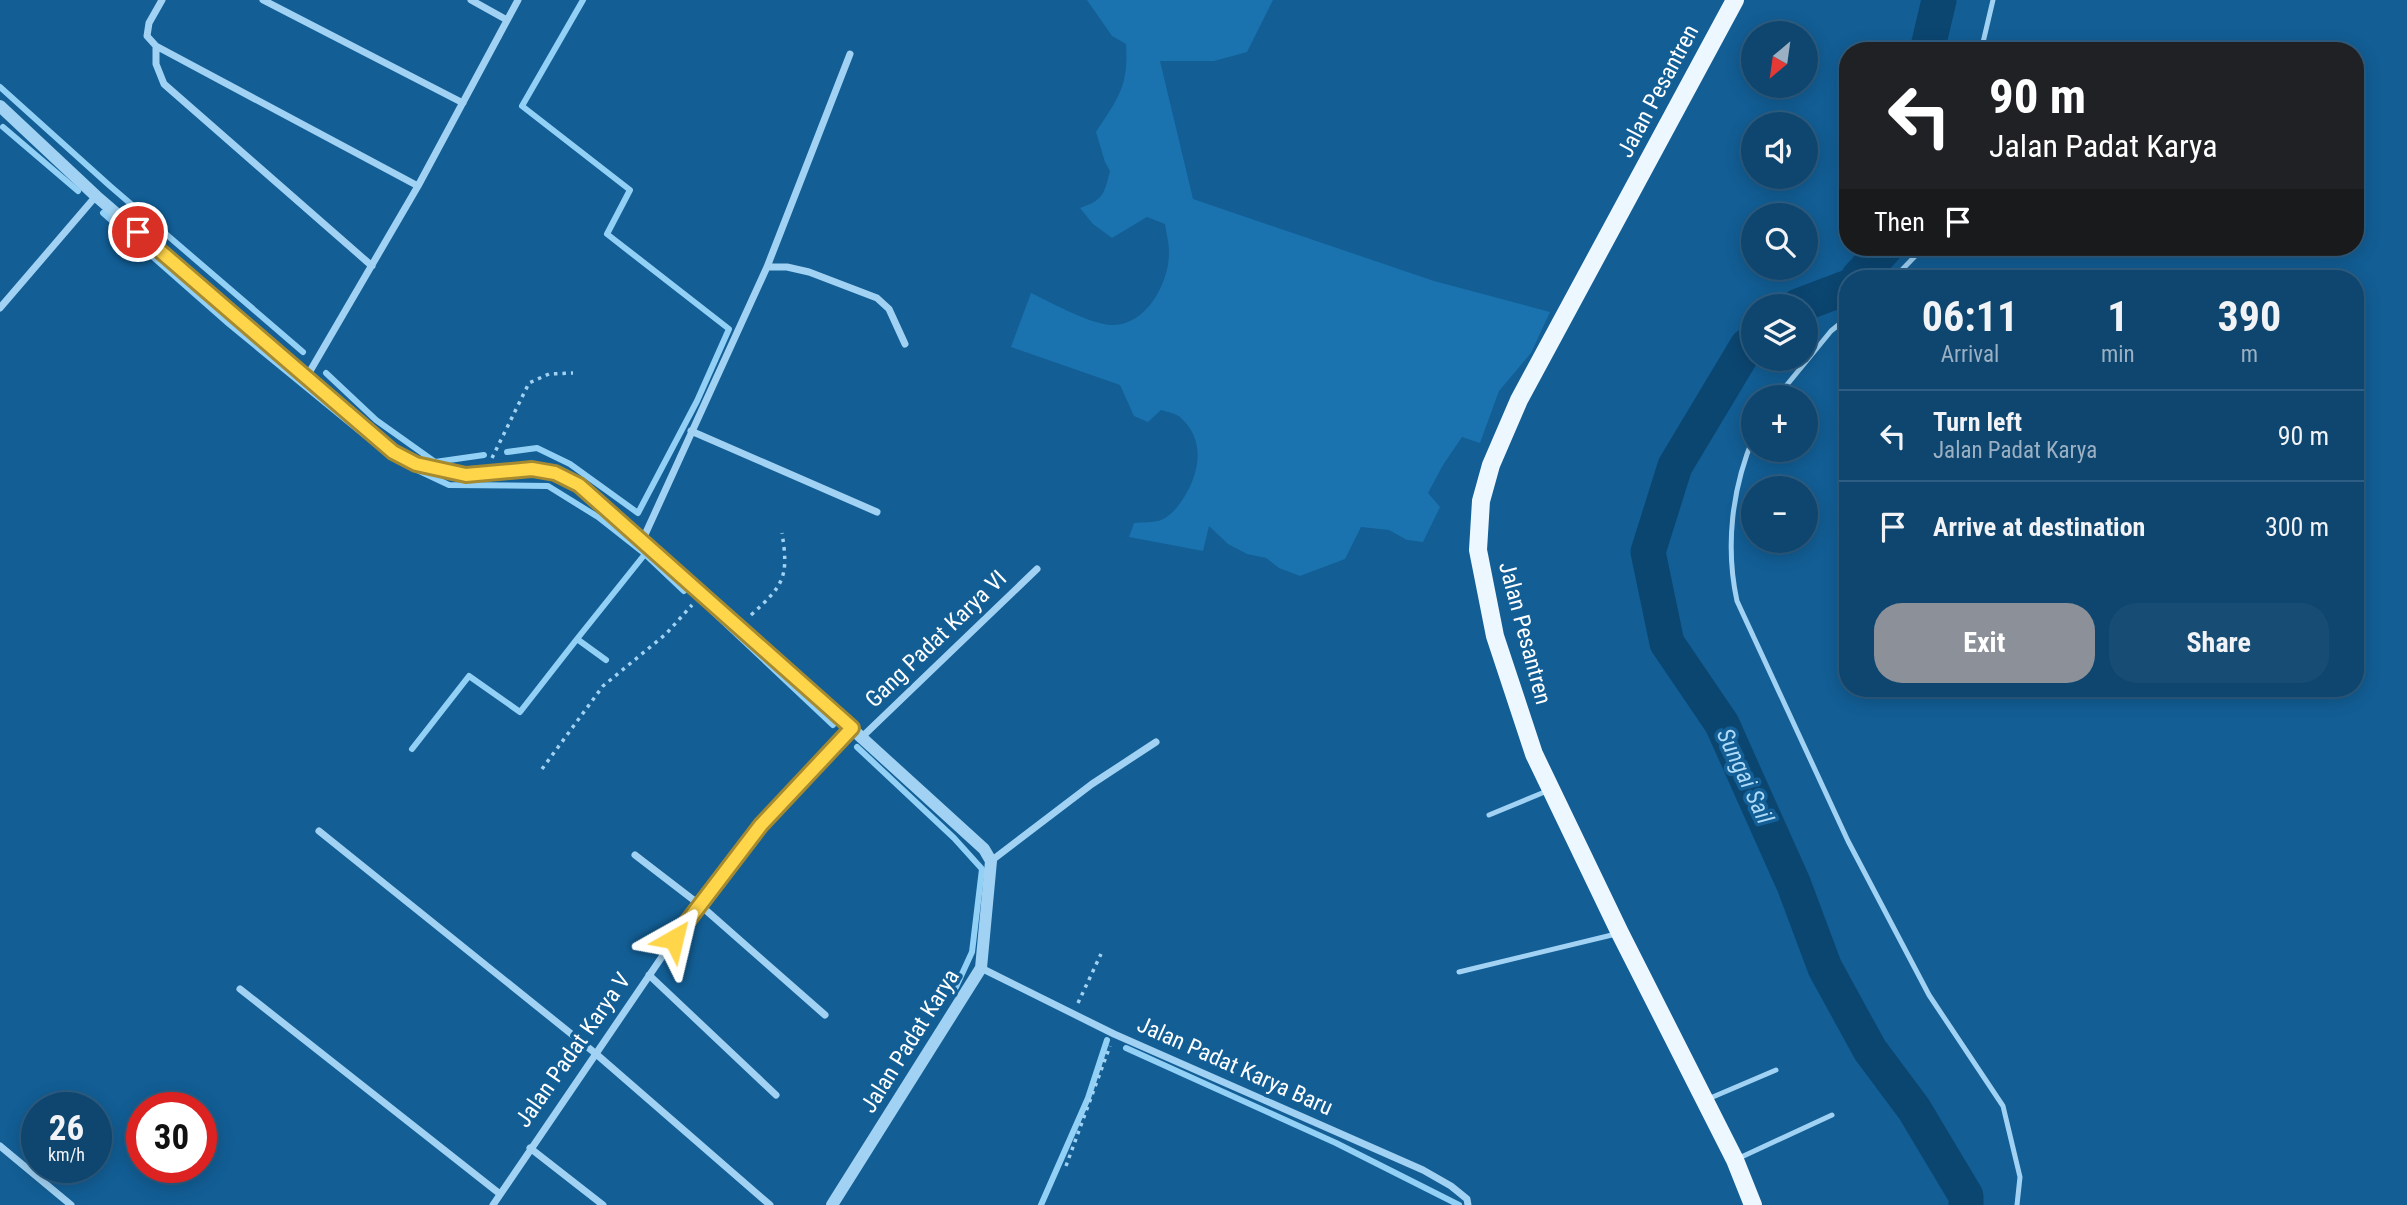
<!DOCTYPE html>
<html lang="en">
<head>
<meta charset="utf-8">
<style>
	body { margin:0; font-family:"Roboto Condensed",sans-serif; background:#174d75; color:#f1f3f6; height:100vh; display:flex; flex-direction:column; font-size:26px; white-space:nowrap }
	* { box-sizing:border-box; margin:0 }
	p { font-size:23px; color:#9bb1c3 }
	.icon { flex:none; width:38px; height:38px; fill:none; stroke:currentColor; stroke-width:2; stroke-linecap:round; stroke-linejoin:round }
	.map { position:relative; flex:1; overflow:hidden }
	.details { position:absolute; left:1839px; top:270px; width:525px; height:427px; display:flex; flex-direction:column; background:#0e4670; border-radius:28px; box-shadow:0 4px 18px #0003,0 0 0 2px #2e5e83 }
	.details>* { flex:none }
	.top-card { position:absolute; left:1839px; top:42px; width:525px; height:214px; border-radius:28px; box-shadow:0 4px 18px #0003,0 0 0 2px #2e5e83; background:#202124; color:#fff; overflow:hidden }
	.needle { width:46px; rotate:209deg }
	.buttons { position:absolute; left:1741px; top:21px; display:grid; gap:14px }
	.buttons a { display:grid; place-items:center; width:77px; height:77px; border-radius:50%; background:#0e4670; box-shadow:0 4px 18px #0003,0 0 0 2px #2e5e83; font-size:35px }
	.speed { position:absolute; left:21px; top:1092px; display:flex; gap:14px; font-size:35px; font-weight:700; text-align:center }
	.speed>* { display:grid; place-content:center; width:91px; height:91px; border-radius:50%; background:#0e4670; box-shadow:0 4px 18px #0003,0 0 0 2px #2e5e83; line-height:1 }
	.speed small { font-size:18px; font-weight:400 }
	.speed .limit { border:10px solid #d22; background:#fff; color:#111 }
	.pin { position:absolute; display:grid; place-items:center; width:60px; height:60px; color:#fff; margin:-30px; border:4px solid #fff; border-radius:50%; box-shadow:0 2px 7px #0007 }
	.me { position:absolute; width:77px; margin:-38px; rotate:37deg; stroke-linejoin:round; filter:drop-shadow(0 0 5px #0008) }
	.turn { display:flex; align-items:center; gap:24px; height:147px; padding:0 35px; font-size:32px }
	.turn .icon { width:91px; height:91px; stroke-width:2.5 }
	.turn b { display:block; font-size:49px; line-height:60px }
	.then { display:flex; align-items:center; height:66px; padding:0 35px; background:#0003; gap:14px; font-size:26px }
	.eta { display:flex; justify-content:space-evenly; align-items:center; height:119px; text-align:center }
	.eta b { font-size:42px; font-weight:700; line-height:49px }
	.cta { display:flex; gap:14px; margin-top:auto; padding:14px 35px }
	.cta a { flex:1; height:80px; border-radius:28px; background:#8c9099; color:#fff; font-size:28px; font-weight:700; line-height:80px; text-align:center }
	.cta a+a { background:#174d75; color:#f1f3f6 }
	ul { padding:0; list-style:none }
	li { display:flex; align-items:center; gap:21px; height:91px; padding:0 35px; border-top:2px solid #2e5e83 }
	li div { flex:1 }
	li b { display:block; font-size:26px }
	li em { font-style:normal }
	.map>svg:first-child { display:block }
</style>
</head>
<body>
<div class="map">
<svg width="2407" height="1205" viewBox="0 0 2407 1205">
	<rect width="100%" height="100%" fill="#125e95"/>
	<path fill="#1a73af" d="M 1087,0 L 1273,0 L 1247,52 L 1214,61 L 1160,61 L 1193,199 L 1434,281 L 1550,312 L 1531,353 L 1499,391 L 1480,443 L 1462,437 L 1443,465 L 1428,493 L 1440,507 L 1423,542 L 1407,540 L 1389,530 L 1361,527 L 1345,559 L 1300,576 L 1279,568 L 1266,558 L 1247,554 L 1228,544 L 1209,526 L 1203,551 L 1129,537 L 1134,523 C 1142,522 1153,523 1161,520 C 1169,517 1176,509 1181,502 C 1199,476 1207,442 1181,418 C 1176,413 1167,412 1161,410 L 1148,422 L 1134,416 L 1120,385 L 1011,347 L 1031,293 C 1050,302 1092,325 1112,325 C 1146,326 1170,282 1169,251 C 1169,242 1166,233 1165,224 L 1147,217 L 1112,238 L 1093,224 L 1080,208 C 1103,200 1104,195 1110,171 L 1105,162 L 1096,132 C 1118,98 1129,86 1126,44 L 1112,36 Z"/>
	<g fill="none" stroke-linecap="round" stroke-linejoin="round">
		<path stroke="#93d0f6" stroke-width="6" d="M 0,87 L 110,186 L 303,352
			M 3,127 L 78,191
			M 103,213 L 229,324 L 374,443
			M 326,373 L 376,420 L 435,462 L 484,455
			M 507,452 L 537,448 L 570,464 L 638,513 L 697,401 L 729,329 L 607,234 L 630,190 L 522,106 L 583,0
			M 415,469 L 449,485 L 548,486 L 598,517 L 645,554 L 684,591
			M 712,611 L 833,725
			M 606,660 L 577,639 L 645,554
			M 857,747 L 954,838 L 982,869 L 972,952 L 956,987
			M 412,749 L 469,676 L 520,712 L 577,639
			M 1126,1048 L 1336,1143 L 1459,1205
			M 1041,1205 L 1088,1098 L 1107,1040"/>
		<path stroke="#0b4671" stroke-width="35" d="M 1927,51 L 1939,0
			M 1858,278 L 1886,247
			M 1798,306 L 1848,287
			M 1754,341 L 1747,346 L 1675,466 L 1648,552 L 1667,643 L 1722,724 L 1794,885 L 1825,968 L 1870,1050 L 1914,1109 L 1966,1196 L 1966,1205"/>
		<path stroke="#a1d2f3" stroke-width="3.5" stroke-dasharray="3.5 5" stroke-linecap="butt" d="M 492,458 L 529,383 L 549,374 L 573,373
			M 751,615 C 784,585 789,577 782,533
			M 542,769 L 603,686 L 666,634 L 692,605
			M 1078,1003 L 1101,954
			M 1066,1166 L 1110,1046"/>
		<path stroke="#a1d2f3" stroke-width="5" d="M 1981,51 L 1993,0
			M 1894,278 L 1924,247
			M 1777,397 L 1831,331 L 1848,317
			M 1754,436 C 1732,488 1725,546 1737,601 L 1848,841 L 1929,995 L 2003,1106 L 2020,1177 L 2017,1205
			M 1489,815 L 1547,791
			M 1459,972 L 1616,934
			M 1708,1099 L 1776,1070
			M 1737,1159 L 1832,1115"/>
		<path stroke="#a1d2f3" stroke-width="7" d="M 162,0 L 149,23 L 147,36 L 156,46 L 418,186
			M 263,0 L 463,103
			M 471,0 L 507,20
			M 156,46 L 156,64 L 164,84 L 372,266
			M 767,267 L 787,267 L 809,272 L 877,298 L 889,309 L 905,344
			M 0,308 L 96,196
			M 306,378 L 418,186 L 518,0
			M 691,431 L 877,512
			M 643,539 L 767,267 L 850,54
			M 862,737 L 1037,569
			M 319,831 L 595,1053 L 770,1205
			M 635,855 L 700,905 L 825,1015
			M 991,861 L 1092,784 L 1156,742
			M 981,968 L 1114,1034 L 1423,1170 L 1451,1186 L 1467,1199 L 1468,1205
			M 649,975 L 776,1095
			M 240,989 L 500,1194
			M 0,1146 L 71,1205
			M 530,1148 L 603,1205
			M 493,1205 L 687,920 L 761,825 L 852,728"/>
		<path stroke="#a1d2f3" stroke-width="12" d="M 0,106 L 96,196 L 393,452 L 416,464 L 466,475 L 532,469 L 555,473 L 579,485 L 705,595 L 984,849 L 991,861 L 981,968 L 832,1205"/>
		<path stroke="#edf7ff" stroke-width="18" d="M 1735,0 L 1519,400 L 1491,465 L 1481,501 L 1478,550 L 1495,636 L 1534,754 L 1620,933 L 1735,1160 L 1753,1205"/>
	</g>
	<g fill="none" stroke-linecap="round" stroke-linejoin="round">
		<defs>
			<path id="route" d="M 138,232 L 393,452 L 416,464 L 466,475 L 532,469 L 555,473 L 579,485 L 852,728 L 761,825 L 674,939"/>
		</defs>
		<use href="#route" stroke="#a68a30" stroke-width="18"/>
		<use href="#route" stroke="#ffd54a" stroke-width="12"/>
	</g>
	<g text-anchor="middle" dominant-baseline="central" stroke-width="7" stroke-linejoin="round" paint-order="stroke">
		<g font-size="23" fill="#fff" stroke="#125e95">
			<text transform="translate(1658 91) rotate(-62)">Jalan Pesantren</text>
			<text transform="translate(1525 633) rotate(75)">Jalan Pesantren</text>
			<text transform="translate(936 639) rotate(-44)">Gang Padat Karya VI</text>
			<text transform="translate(910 1041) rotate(-58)">Jalan Padat Karya</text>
			<text transform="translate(573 1050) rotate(-55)">Jalan Padat Karya V</text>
			<text transform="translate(1235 1066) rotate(24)">Jalan Padat Karya Baru</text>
		</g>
		<g font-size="24" font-style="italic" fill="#addbf9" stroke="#125e95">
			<text transform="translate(1745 776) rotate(65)">Sungai Sail</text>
		</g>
	</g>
</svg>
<div class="buttons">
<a><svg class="needle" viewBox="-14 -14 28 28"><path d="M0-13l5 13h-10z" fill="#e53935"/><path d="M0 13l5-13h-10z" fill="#9bb1c3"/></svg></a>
<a><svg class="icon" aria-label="sound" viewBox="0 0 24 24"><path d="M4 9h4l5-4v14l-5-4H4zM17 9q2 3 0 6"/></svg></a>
<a><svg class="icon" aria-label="search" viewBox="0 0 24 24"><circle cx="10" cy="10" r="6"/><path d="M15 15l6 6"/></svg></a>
<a><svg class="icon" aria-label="layers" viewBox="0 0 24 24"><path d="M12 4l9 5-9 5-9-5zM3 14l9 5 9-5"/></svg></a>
<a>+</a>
<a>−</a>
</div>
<div class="speed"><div>26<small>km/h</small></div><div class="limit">30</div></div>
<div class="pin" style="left:138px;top:232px;background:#d93025"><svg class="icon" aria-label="arrive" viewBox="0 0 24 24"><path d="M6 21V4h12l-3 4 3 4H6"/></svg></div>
<svg class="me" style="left:674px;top:939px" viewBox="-20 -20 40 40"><path d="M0-17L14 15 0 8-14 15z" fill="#ffd54a" stroke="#fff" stroke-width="4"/></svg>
<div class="top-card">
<div class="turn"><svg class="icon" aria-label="left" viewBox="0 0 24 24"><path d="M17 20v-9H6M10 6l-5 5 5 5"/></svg><div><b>90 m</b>Jalan Padat Karya</div></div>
<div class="then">Then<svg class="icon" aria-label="arrive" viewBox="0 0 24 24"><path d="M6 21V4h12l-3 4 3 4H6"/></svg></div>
</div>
<section class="details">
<div class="eta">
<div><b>06:11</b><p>Arrival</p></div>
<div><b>1</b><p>min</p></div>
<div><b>390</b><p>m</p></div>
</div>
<ul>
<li><svg class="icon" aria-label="left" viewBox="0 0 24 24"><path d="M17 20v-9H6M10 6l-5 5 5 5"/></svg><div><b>Turn left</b><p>Jalan Padat Karya</p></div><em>90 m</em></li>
<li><svg class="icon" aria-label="arrive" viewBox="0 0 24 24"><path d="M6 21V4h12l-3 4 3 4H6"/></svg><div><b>Arrive at destination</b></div><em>300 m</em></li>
</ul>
<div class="cta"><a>Exit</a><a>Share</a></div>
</section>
</div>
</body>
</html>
